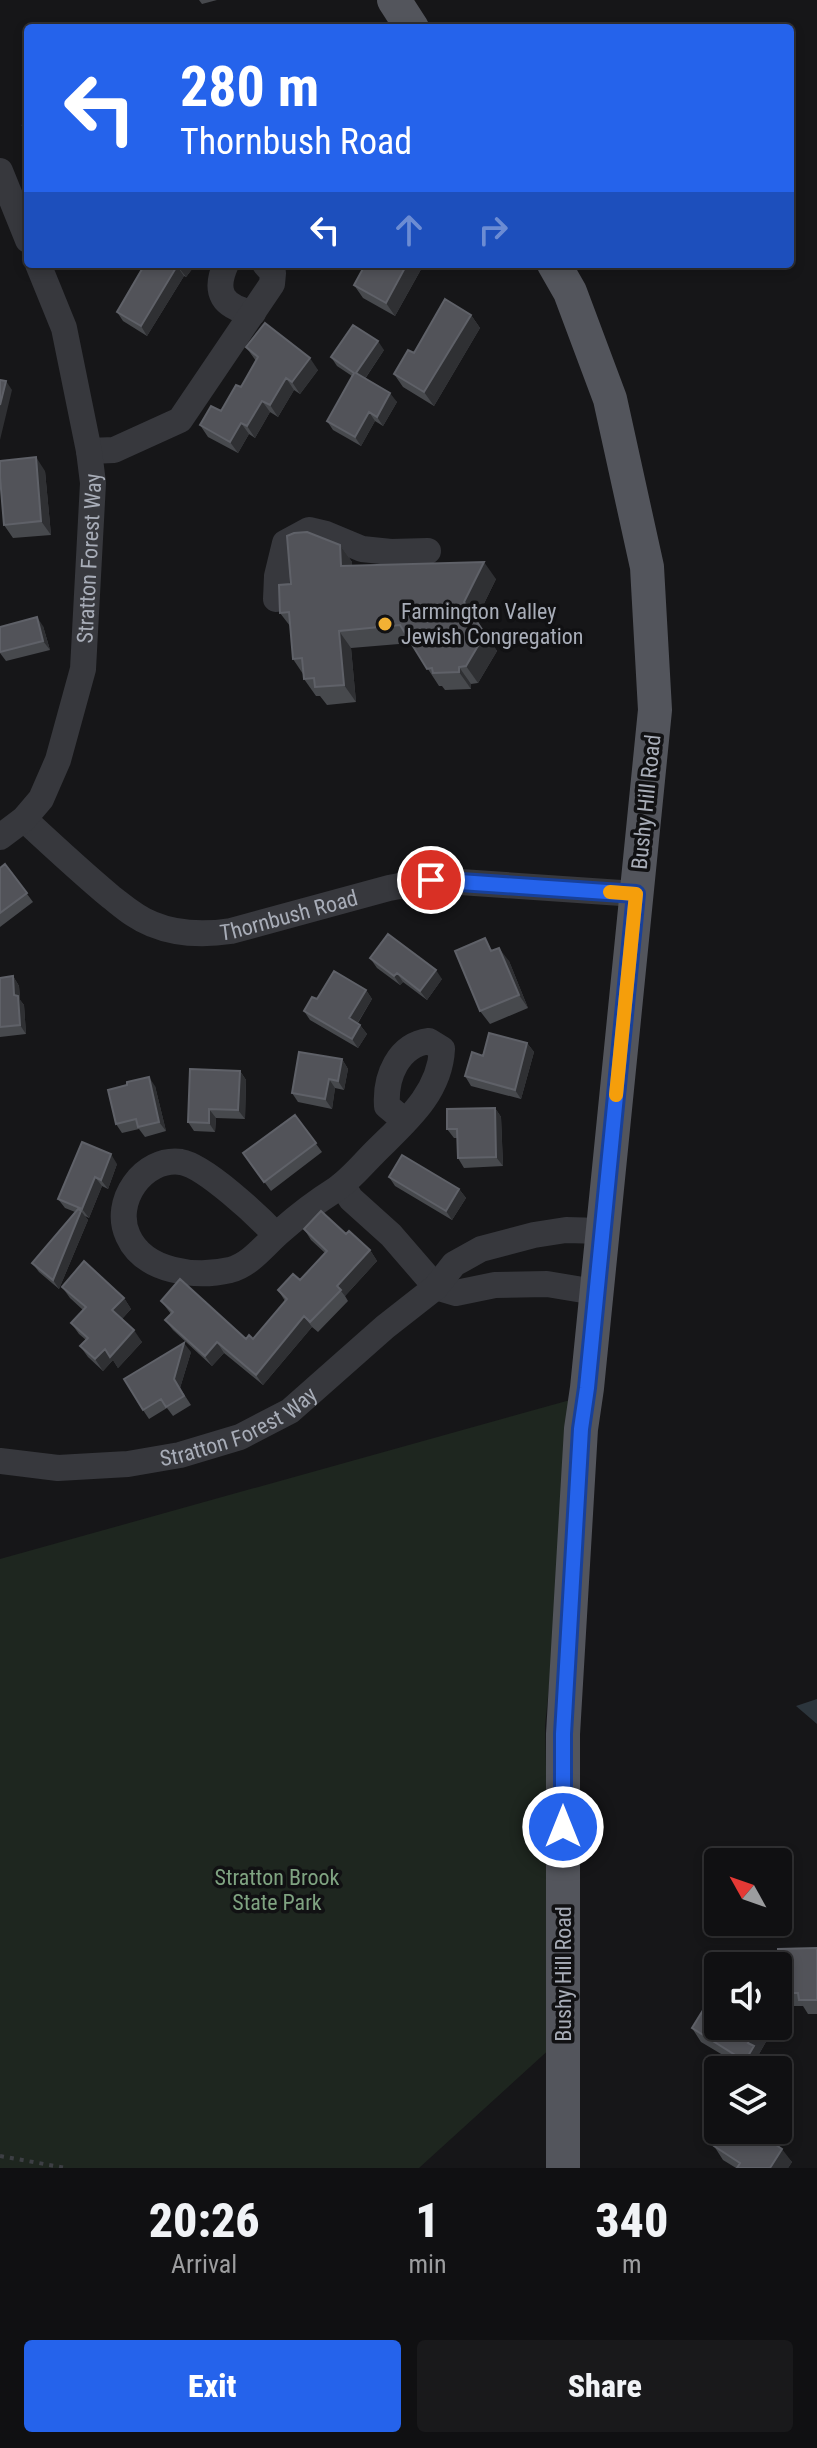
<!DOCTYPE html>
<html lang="en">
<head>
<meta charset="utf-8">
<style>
	body { margin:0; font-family:"Roboto Condensed",sans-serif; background:#19191b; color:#f1f3f6; height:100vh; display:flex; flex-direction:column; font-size:30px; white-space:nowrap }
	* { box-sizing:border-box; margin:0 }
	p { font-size:26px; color:#9c9d9f }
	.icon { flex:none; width:44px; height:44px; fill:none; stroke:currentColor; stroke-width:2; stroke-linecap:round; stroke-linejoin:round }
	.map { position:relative; height:2168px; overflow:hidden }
	.details { display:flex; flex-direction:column; background:#101012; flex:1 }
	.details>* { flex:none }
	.top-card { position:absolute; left:24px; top:24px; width:770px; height:244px; border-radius:8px; box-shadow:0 4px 12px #0003,0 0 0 2px #303032; background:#2563eb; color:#fff; overflow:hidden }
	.needle { width:52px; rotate:310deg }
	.tools { position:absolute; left:704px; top:1848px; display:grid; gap:16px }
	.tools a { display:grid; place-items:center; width:88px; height:88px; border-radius:8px; background:#101012; box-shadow:0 4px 12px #0003,0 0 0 2px #303032; font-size:40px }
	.pin { position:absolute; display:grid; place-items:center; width:68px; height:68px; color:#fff; margin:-34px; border:4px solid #fff; border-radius:50%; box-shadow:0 2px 8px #0007 }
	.me { position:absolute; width:88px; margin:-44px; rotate:0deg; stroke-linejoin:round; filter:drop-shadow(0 0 6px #0008) }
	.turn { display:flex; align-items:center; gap:28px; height:168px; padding:0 24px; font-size:36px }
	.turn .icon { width:104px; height:104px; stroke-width:2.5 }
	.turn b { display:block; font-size:56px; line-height:68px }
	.lanes { display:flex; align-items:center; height:76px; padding:0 24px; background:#0003; justify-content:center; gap:40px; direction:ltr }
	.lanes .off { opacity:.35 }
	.eta { display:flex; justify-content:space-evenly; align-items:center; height:136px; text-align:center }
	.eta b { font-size:48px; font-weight:800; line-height:56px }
	.button { display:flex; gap:16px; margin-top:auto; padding:16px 24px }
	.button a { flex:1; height:92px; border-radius:8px; background:#2563eb; color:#fff; font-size:32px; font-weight:800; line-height:92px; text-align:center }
	.button a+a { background:#19191b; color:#f1f3f6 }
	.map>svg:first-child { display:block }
</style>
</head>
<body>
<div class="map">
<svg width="817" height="2168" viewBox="0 0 817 2168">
	<rect width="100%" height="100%" fill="#161618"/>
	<path fill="#1e261f" d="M 581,1397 L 576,1419 L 545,1726 L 553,2046 L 419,2168 L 0,2168 L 0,1559 Z"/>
	<path fill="#2c353c" d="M 817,1699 L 817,1724 L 796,1706 Z"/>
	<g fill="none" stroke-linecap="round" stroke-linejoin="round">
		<path stroke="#3d3f44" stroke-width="4" stroke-dasharray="4 6" stroke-linecap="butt" d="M 0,2156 L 66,2168"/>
		<g stroke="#37383d" stroke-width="26">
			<path d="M 0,171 L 28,240"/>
			<path d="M 226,264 C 213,293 223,307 253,313"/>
			<path d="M 89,451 L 114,450 L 180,420 L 272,284 L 273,273 L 265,264"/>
			<path d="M 276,599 L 277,576 L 285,543 L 309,530 L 326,534 L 362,549 L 391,552 L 428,551"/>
			<path id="s1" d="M 24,819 C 52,845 81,872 111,897 C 124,907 136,918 152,924 C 176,934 205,935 231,931 L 389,888 L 431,880 L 636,894"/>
			<path id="s2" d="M 0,837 L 24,819 L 41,799 L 58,760 L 83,669 L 93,483 L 89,451 L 64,328 L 38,264"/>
			<path d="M 342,1185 L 351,1199 L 391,1235 L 436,1287"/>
			<path d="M 276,1235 C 258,1216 205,1166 181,1162 C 143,1157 112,1202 128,1236 C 144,1272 196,1278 230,1270 C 252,1264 265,1244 282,1230 C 299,1215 316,1202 335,1190 C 350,1180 362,1165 375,1152 C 404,1123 440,1094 442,1049 L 429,1041 C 398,1045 385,1077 387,1106 L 405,1121"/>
			<path d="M 436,1287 L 456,1293 L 495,1285 L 547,1284 L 595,1292"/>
			<path id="s3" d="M 0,1461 L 58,1468 L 128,1464 L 180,1455 L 240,1437 L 290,1411 L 385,1327 L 436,1287 L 454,1264 L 481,1249 L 534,1235 L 566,1230 L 602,1231"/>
		</g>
		<path stroke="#53555c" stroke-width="34" d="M 394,0 L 412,28
			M 554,264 L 570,292 L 610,399 L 647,567 L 655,710 L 587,1388 L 581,1429 L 563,1734 L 563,2168"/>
	</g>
	<path fill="#47494d" d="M 199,0 L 217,0 L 202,4 Z
		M 145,264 L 196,264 L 186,277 L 184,276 L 147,336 L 123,321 L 117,312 Z
		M 370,264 L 424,264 L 395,316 L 363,298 L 354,285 Z
		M 471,315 L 480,328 L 434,406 L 403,387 L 394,374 L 414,353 Z
		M 246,347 L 318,370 L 300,394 L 294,390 L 278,417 L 270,412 L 255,438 L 249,434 L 238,453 L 208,437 L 200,425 L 221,411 L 241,387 L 256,361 Z
		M 384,350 L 365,379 L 397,402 L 383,426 L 375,421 L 361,446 L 333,430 L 327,421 L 352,376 L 337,366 L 331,357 Z
		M 45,471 L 51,535 L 13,538 L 4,525 Z
		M 340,545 L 352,562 L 352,565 L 496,579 L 476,620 L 497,651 L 478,683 L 471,684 L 471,689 L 445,690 L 442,686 L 439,686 L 411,643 L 351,648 L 356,702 L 327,705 L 320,696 L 316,696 L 304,679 L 303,674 L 293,659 L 290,626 L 280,613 L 291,584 Z
		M 43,626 L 50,650 L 6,661 L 0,653 L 0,627 Z
		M 5,864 L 33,902 L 0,927 L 0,868 Z
		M 494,950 L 509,961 L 528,1008 L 490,1024 L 480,1011 Z
		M 370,958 L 442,979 L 427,1000 L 403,982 L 400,985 L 377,968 Z
		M 13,976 L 19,986 L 20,1000 L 24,1005 L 26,1034 L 0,1037 L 0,978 Z
		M 366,990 L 372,999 L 358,1023 L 360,1025 L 367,1034 L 358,1048 L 310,1020 L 304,1011 L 317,999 Z
		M 527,1043 L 534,1052 L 521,1099 L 471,1086 L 465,1076 L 483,1056 Z
		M 342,1059 L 348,1069 L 344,1090 L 335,1088 L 332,1109 L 298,1102 L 292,1093 Z
		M 240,1071 L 246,1080 L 245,1119 L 216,1118 L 215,1132 L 194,1131 L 188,1122 Z
		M 127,1085 L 155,1086 L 166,1131 L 145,1137 L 139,1129 L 122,1133 L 116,1124 Z
		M 495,1108 L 501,1117 L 503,1166 L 464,1168 L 458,1158 L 457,1138 L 454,1138 L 447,1129 Z
		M 295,1115 L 322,1152 L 271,1191 L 243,1153 Z
		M 117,1164 L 108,1189 L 102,1186 L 89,1218 L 85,1216 L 88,1220 L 59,1289 L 39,1272 L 32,1263 L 75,1212 L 65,1208 L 58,1199 Z
		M 389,1177 L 459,1189 L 466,1198 L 452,1220 L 395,1186 Z
		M 304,1229 L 346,1234 L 370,1250 L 377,1261 L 345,1296 L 348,1301 L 318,1332 L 312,1327 L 263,1385 L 224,1353 L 212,1366 L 173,1330 L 165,1320 L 171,1314 L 161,1301 L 246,1339 L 253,1339 L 285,1301 L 278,1290 L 300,1280 L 325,1253 L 311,1240 Z
		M 62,1287 L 124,1298 L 131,1309 L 122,1319 L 142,1342 L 118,1368 L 113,1360 L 103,1371 L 88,1357 L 80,1346 L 86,1340 L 79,1334 L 71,1323 L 83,1310 L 70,1298 Z
		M 191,1352 L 180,1388 L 191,1405 L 173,1416 L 167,1408 L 149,1419 L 143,1410 Z
		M 817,1948 L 817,2014 L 808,2014 L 803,2006 L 788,2006 L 779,1993 Z
		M 692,2028 L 762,2032 L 767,2040 L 759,2054 L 763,2060 L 757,2070 L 748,2070 L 701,2042 Z
		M 780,2137 L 775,2144 L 792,2162 L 788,2168 L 736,2168 L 723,2160 L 714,2146 Z"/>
	<path fill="#2f3033" d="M 182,264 L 196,264 L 186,277 L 179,268 Z
		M 407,264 L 424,264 L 395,316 L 386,303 Z
		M 177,266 L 184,276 L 147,336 L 141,326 Z
		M 471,315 L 480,328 L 434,406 L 424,392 Z
		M 378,341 L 384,350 L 362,383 L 356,373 Z
		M 310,358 L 318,370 L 300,394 L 292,382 Z
		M 286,378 L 294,390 L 278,417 L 270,405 Z
		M 6,381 L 12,390 L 0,440 L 0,405 Z
		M 390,393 L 397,402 L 383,426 L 377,417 Z
		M 262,401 L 270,412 L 255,438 L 247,426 Z
		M 369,412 L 375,421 L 361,446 L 355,437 Z
		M 241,423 L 249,434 L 238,453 L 230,442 Z
		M 36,457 L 45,471 L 51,535 L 41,521 Z
		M 340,545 L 352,562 L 353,583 L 341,566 Z
		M 484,562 L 496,579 L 476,620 L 497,651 L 478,683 L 466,666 L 464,602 Z
		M 37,617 L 43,626 L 50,650 L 43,641 Z
		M 339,631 L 351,648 L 356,702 L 344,685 Z
		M 459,667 L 471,684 L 471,689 L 459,672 Z
		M 499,948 L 509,961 L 528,1008 L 519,995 Z
		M 436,970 L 442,979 L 427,1000 L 420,991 Z
		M 397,973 L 403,982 L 400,985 L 394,976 Z
		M 13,976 L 19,986 L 20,1000 L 24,1005 L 26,1034 L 20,1025 L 14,995 Z
		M 366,990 L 372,999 L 355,1027 L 349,1018 Z
		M 360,1025 L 367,1034 L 358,1048 L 352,1039 Z
		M 527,1043 L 534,1052 L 521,1099 L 515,1090 Z
		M 342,1059 L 348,1069 L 344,1090 L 338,1081 Z
		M 240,1071 L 246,1080 L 245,1119 L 238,1110 Z
		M 149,1077 L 155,1086 L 166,1131 L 159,1122 Z
		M 329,1079 L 335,1088 L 332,1109 L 325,1099 Z
		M 495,1108 L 501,1117 L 503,1166 L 496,1157 Z
		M 209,1109 L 216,1118 L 215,1132 L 209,1123 Z
		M 111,1154 L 117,1164 L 108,1189 L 101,1180 Z
		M 95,1177 L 102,1186 L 89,1218 L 82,1209 Z
		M 459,1189 L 466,1198 L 452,1220 L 446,1211 Z
		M 81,1211 L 88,1220 L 59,1289 L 53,1280 Z
		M 370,1250 L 377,1261 L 345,1296 L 337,1286 Z
		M 124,1298 L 131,1309 L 120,1321 L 112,1310 Z
		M 304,1316 L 312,1327 L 263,1385 L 256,1375 Z
		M 134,1330 L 142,1342 L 118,1368 L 113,1360 L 103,1371 L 95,1359 L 105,1349 Z
		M 217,1342 L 224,1353 L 212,1366 L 205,1356 Z
		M 184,1343 L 191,1352 L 180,1388 L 191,1405 L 174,1379 Z
		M 753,2026 L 766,2026 L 762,2032 L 767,2040 L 759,2054 L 763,2060 L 757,2070 L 752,2070 L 745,2061 L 748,2043 Z
		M 766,2130 L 775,2130 L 780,2137 L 772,2149 L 763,2136 Z
		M 782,2149 L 792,2162 L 788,2168 L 770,2168 Z"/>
	<path fill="#525359" stroke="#5f6168" stroke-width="2" d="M 28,119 L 28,128 L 23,125 Z
		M 145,264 L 182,264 L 179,268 L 177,266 L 141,326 L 117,312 Z
		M 370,264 L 407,264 L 386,303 L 354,285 L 365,265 L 368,266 Z
		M 445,299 L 471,315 L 424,392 L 394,374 L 408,350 L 414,353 Z
		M 265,323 L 310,358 L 292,382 L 286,378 L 270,405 L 262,401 L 247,426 L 241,423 L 230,442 L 200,425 L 211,406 L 221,411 L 236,385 L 241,387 L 258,357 L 246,347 Z
		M 353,325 L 378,341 L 356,373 L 390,393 L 377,417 L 369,412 L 355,437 L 327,421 L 354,373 L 331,357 Z
		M 0,380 L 6,381 L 0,405 Z
		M 36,457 L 41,521 L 4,525 L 0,477 L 0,461 Z
		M 307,532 L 340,545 L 341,566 L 484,562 L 464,602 L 485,634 L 466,666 L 459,667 L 459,672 L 433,673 L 432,668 L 427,669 L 400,625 L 339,631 L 344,685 L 315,687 L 314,678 L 304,679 L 302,658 L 293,659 L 289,612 L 280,613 L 279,585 L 291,584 L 287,536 L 294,533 Z
		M 37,617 L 43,641 L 0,652 L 0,627 Z
		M 5,864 L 27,893 L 0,913 L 0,868 Z
		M 388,934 L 436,970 L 420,991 L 397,973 L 394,976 L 370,958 Z
		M 485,938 L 491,951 L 499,948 L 519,995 L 480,1011 L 455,951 Z
		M 334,971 L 366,990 L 349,1018 L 360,1025 L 352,1039 L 304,1011 L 312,997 L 317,999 Z
		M 13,976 L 14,995 L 18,996 L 20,1025 L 0,1027 L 0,978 Z
		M 489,1033 L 527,1043 L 515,1090 L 465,1076 L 472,1052 L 483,1056 Z
		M 299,1052 L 342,1059 L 338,1081 L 329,1079 L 325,1099 L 292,1093 Z
		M 190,1069 L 240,1071 L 238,1110 L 209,1109 L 209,1123 L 188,1122 Z
		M 149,1077 L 159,1122 L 138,1127 L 136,1119 L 116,1124 L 108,1090 L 127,1085 L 127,1082 Z
		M 495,1108 L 496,1157 L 458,1158 L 457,1129 L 447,1129 L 447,1109 Z
		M 295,1115 L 316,1143 L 264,1182 L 243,1153 Z
		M 82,1142 L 111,1154 L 101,1180 L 95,1177 L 82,1209 L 58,1199 Z
		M 402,1155 L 459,1189 L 446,1211 L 389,1177 Z
		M 78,1209 L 81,1211 L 53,1280 L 32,1263 Z
		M 321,1211 L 346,1234 L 349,1231 L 370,1250 L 337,1286 L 341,1290 L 310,1322 L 304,1316 L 256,1375 L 217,1342 L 205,1356 L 165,1320 L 173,1312 L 161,1301 L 180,1279 L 246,1339 L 249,1335 L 253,1339 L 287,1299 L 278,1290 L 293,1274 L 300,1280 L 327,1251 L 304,1229 Z
		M 84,1261 L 124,1298 L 112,1310 L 134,1330 L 110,1357 L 105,1349 L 95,1359 L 80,1346 L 88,1338 L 71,1323 L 86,1307 L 62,1287 Z
		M 184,1343 L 174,1379 L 184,1396 L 166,1407 L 161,1399 L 143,1410 L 124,1379 Z
		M 817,1948 L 817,2000 L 799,2000 L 798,1993 L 779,1993 L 778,1949 Z
		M 718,1986 L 718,2026 L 758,2027 L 748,2043 L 754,2046 L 745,2061 L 692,2028 Z
		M 725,2130 L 766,2130 L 763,2136 L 782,2149 L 770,2168 L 737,2168 L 740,2163 L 714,2146 Z"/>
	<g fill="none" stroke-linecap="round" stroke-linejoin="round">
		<defs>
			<path id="route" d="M 431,880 L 636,894 L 587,1388 L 581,1429 L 563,1734 L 563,1827"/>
		</defs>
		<use href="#route" stroke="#184099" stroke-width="20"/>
		<use href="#route" stroke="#2563eb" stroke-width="14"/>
		<path stroke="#f59e0b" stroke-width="14" d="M 610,892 L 636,894 L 616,1095"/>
	</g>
	<circle fill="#f2b134" stroke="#111113" stroke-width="3" cx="385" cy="624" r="8"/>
	<g text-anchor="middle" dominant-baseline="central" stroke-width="7" stroke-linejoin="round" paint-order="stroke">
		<g font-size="22" fill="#a8adb8" stroke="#111113">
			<text stroke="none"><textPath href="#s2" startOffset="304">Stratton Forest Way</textPath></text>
			<text transform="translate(646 802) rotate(-84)">Bushy Hill Road</text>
			<text stroke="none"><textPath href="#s1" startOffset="306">Thornbush Road</textPath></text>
			<text stroke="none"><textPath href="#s3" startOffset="246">Stratton Forest Way</textPath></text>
			<text transform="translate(563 1974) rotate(-90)">Bushy Hill Road</text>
		</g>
		<g font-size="22" fill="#a8adb8" stroke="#111113" text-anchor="start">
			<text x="401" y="611">Farmington Valley<tspan x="401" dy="25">Jewish Congregation</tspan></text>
		</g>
		<g font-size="22" fill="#7fa381" stroke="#111113">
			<text x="277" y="1877">Stratton Brook<tspan x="277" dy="25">State Park</tspan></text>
		</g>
	</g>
</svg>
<div class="tools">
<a><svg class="needle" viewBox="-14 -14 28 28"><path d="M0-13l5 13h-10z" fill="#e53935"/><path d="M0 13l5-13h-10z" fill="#9c9d9f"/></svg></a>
<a><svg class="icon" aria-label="sound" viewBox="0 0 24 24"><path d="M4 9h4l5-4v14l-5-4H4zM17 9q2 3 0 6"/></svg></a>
<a><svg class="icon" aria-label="layers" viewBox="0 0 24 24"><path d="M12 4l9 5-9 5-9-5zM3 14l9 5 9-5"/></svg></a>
</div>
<div class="pin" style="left:431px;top:880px;background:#d93025"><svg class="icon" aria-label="arrive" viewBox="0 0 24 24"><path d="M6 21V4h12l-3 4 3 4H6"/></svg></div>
<svg class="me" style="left:563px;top:1827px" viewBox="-20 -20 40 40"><circle r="17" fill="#2563eb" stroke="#fff" stroke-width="3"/><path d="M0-11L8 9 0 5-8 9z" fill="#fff"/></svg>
<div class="top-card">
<div class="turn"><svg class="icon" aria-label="left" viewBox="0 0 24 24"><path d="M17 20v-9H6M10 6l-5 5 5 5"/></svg><div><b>280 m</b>Thornbush Road</div></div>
<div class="lanes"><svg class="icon" aria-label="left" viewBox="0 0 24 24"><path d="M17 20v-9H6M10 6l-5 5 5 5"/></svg><svg class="icon off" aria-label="ahead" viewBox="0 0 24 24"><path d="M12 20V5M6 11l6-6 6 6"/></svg><svg class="icon off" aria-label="right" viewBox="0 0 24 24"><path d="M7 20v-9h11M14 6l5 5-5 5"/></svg></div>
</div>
</div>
<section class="details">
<div class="eta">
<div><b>20:26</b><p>Arrival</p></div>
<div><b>1</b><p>min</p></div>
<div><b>340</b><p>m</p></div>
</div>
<div class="button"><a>Exit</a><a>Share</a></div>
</section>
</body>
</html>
